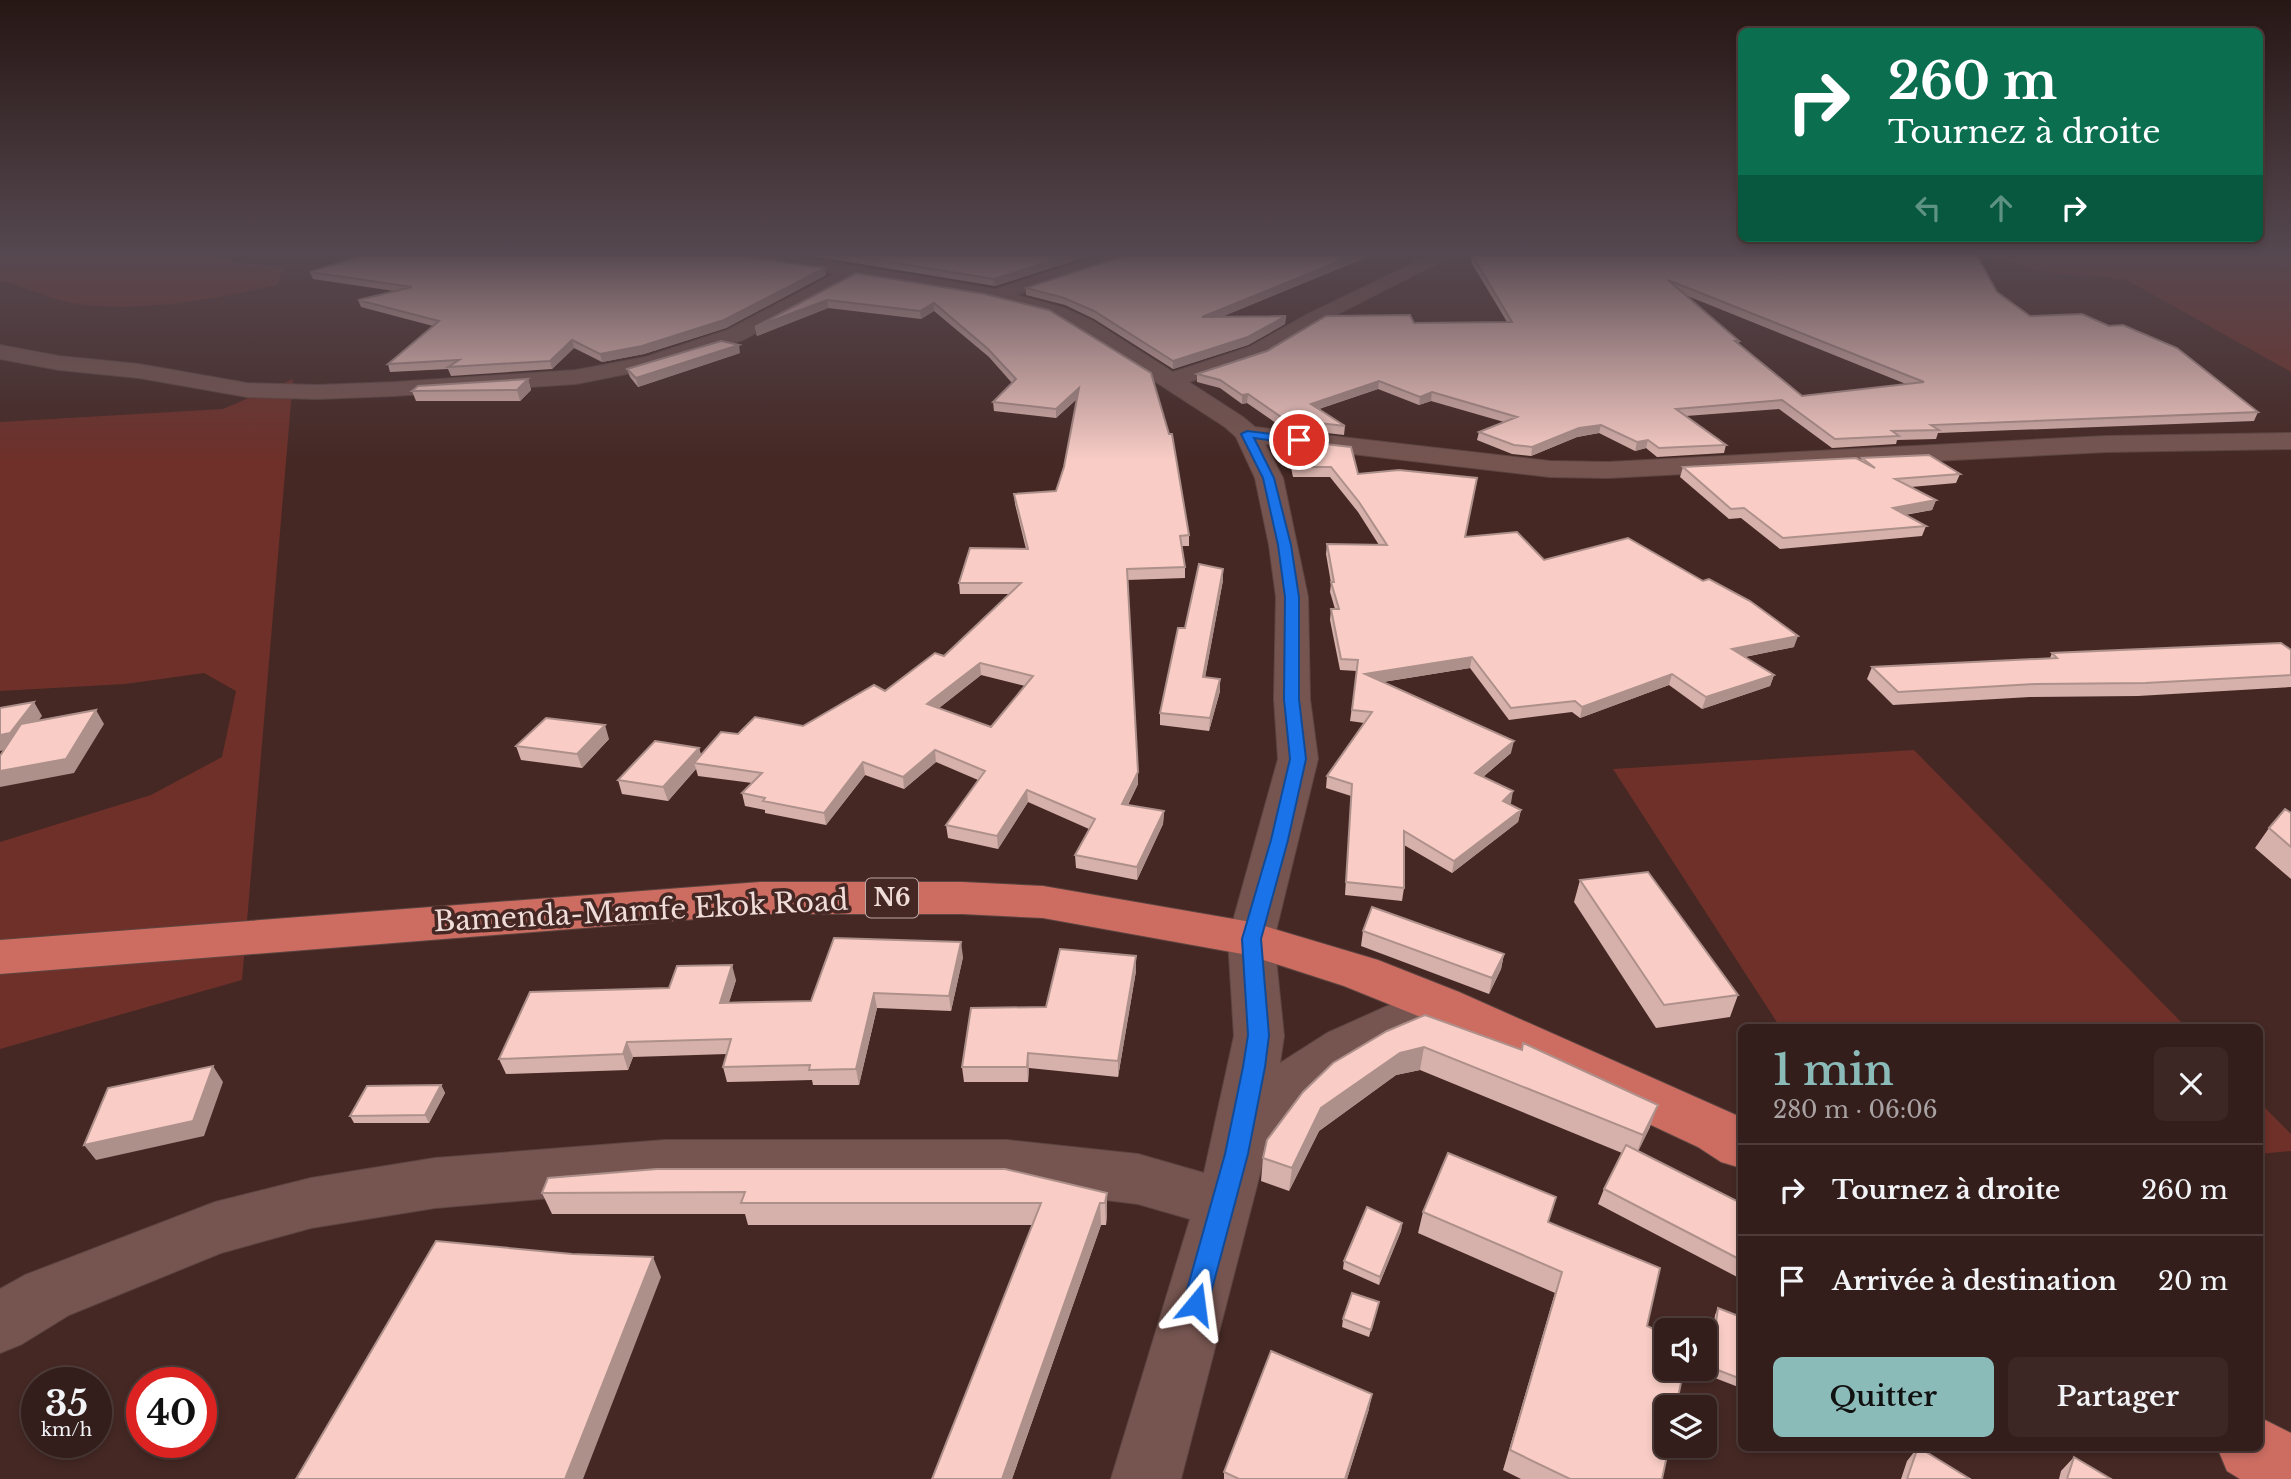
<!DOCTYPE html>
<html lang="fr">
<head>
<meta charset="utf-8">
<style>
	body { margin:0; font-family:"Libre Baskerville",serif; background:#3c2724; color:#f1f3f6; height:100vh; display:flex; flex-direction:column; font-size:26px; white-space:nowrap }
	* { box-sizing:border-box; margin:0 }
	p { font-size:23px; color:#a9a2a3 }
	.icon { flex:none; width:38px; height:38px; fill:none; stroke:currentColor; stroke-width:2; stroke-linecap:round; stroke-linejoin:round }
	.map { position:relative; flex:1; overflow:hidden }
	.drawer { position:absolute; left:1738px; top:1024px; width:525px; height:427px; display:flex; flex-direction:column; background:#341e1b; border-radius:10px; box-shadow:0 4px 10px #0003,0 0 0 2px #4e3c3a }
	.drawer>* { flex:none }
	.hud { position:absolute; left:1738px; top:28px; width:525px; height:214px; border-radius:10px; box-shadow:0 4px 10px #0003,0 0 0 2px #4e3c3a; background:#0b6e4f; color:#fff; overflow:hidden }
	.tools { position:absolute; left:1654px; top:1318px; display:grid; gap:14px }
	.tools a { display:grid; place-items:center; width:63px; height:63px; border-radius:10px; background:#341e1b; box-shadow:0 4px 10px #0003,0 0 0 2px #4e3c3a; font-size:35px }
	.speed { position:absolute; left:21px; top:1367px; display:flex; gap:14px; font-size:35px; font-weight:700; text-align:center }
	.speed>* { display:grid; place-content:center; width:91px; height:91px; border-radius:50%; background:#341e1b; box-shadow:0 4px 10px #0003,0 0 0 2px #4e3c3a; line-height:1 }
	.speed small { font-size:18px; font-weight:400 }
	.speed .limit { border:10px solid #d22; background:#fff; color:#111 }
	.pin { position:absolute; display:grid; place-items:center; width:60px; height:60px; color:#fff; margin:-30px; border:4px solid #fff; border-radius:50%; box-shadow:0 2px 7px #0007 }
	.me { position:absolute; width:77px; margin:-38px; rotate:16deg; stroke-linejoin:round; filter:drop-shadow(0 0 5px #0008) }
	.turn { display:flex; align-items:center; gap:24px; height:147px; padding:0 35px; font-size:32px }
	.turn .icon { width:91px; height:91px; stroke-width:2.5 }
	.turn b { display:block; font-size:49px; line-height:60px }
	.lanes { display:flex; align-items:center; height:66px; padding:0 35px; background:#0003; justify-content:center; gap:35px; direction:ltr }
	.lanes .off { opacity:.35 }
	.round { display:grid; place-items:center; flex:none; width:74px; height:74px; border-radius:10px; background:#3c2724 }
	.head { display:flex; align-items:center; justify-content:space-between; height:119px; padding:0 35px }
	h1 { font-size:42px; font-weight:600; line-height:52px; color:#8bbbb9 }
	.button { display:flex; gap:14px; margin-top:auto; padding:14px 35px }
	.button a { flex:1; height:80px; border-radius:10px; background:#8bbbb9; color:#111; font-size:28px; font-weight:600; line-height:80px; text-align:center }
	.button a+a { background:#3c2724; color:#f1f3f6 }
	ul { padding:0; list-style:none }
	li { display:flex; align-items:center; gap:21px; height:91px; padding:0 35px; border-top:2px solid #4e3c3a }
	li div { flex:1 }
	li b { display:block; font-size:26px }
	li em { font-style:normal }
	.map>svg:first-child { display:block }
</style>
</head>
<body>
<div class="map">
<svg width="2291" height="1479" viewBox="0 0 2291 1479">
	<rect width="100%" height="100%" fill="#452824"/>
	<path fill="#6e3029" d="M 51,254 L 178,254 L 284,268 L 277,285 C 213,299 133,315 67,302 C 44,297 23,284 0,281 L 0,256 Z
		M 1983,254 L 2291,254 L 2291,372 L 2125,279 L 2048,273 Z
		M 293,379 L 242,980 L 0,1049 L 0,842 L 151,795 L 222,757 L 236,691 L 204,673 L 125,684 L 0,691 L 0,422 L 223,409 Z
		M 1914,750 L 2186,1027 L 1780,1027 L 1613,769 Z
		M 2259,1102 L 2291,1134 L 2291,1151 L 2259,1154 Z"/>
	<g fill="none" stroke-linecap="round" stroke-linejoin="round">
		<defs>
			<path id="minor" d="M 734,254 L 781,254 L 995,289 L 1105,254 L 1134,254 L 1131,258 L 1017,295 L 1064,308 L 1093,321 L 1173,372 L 1249,347 L 1306,315 L 1432,254 L 1456,254 L 1320,323 L 1265,357 L 1189,382 L 1243,417 L 1255,427 L 1550,461 L 1608,462 L 2106,436 L 2291,433 L 2291,449 L 2106,452 L 1608,478 L 1550,477 L 1265,444 L 1283,478 L 1308,597 L 1310,699 L 1318,759 L 1274,939 L 1284,1036 L 1280,1063 L 1327,1033 L 1385,1007 L 1441,986 L 1459,992 L 1466,1005 L 1459,1018 L 1382,1051 L 1328,1084 L 1298,1113 L 1263,1162 L 1181,1479 L 1111,1479 L 1190,1219 L 1138,1204 L 1007,1188 L 665,1188 L 435,1208 L 311,1228 L 221,1253 L 69,1315 L 22,1344 L 0,1353 L 0,1289 L 25,1275 L 215,1202 L 311,1178 L 435,1158 L 665,1140 L 1007,1140 L 1138,1154 L 1204,1173 L 1234,1036 L 1228,939 L 1278,759 L 1274,699 L 1276,597 L 1269,545 L 1255,478 L 1236,437 L 1225,427 L 1077,331 L 1050,316 L 986,299 L 857,278 L 743,340 L 657,368 L 576,384 L 394,396 L 318,399 L 247,397 L 139,378 L 59,370 L 0,359 L 0,345 L 59,356 L 139,364 L 247,383 L 318,385 L 394,382 L 576,370 L 645,357 L 727,330 L 834,274 L 743,260 Z"/>
			<path id="highway" d="M 760,882 L 962,882 L 1043,886 L 1251,922 L 1378,960 L 1459,992 L 1736,1115 L 1741,1118 L 1741,1168 L 1721,1162 L 1698,1147 L 1423,1018 L 1344,986 L 1248,955 L 1043,918 L 962,914 L 760,914 L 0,974 L 0,940 Z
				M 2259,1417 L 2291,1433 L 2291,1479 L 2240,1479 L 2227,1471 L 2217,1447 L 2259,1447 Z"/>
		</defs>
		<use href="#minor" stroke="#5d4541" stroke-width="2"/>
		<use href="#highway" stroke="#5d4541" stroke-width="2"/>
		<use href="#minor" fill="#765550" fill-rule="evenodd"/>
		<use href="#highway" fill="#cd6d62" fill-rule="evenodd"/>
	</g>
	<path fill="#d6b0aa" fill-rule="evenodd" d="M 800,254 L 1095,254 L 995,286 Z
		M 1472,255 L 1997,292 L 2030,316 L 2258,412 L 2254,421 L 1938,433 L 1936,439 L 1897,440 L 1896,444 L 1832,448 L 1779,409 L 1686,416 L 1726,445 L 1724,453 L 1657,457 L 1646,448 L 1635,451 L 1599,433 L 1577,437 L 1531,456 L 1512,454 L 1477,440 L 1479,432 L 1504,422 L 1431,401 L 1419,405 L 1378,389 L 1319,409 L 1345,426 L 1344,435 L 1283,428 L 1247,403 L 1242,404 L 1220,388 L 1197,382 L 1197,374 L 1414,323 L 1507,322 L 1471,262 ZM 1685,295 L 1906,384 L 1802,396 L 1739,344 L 1739,341 Z
		M 741,256 L 826,275 L 726,328 L 644,354 L 602,362 L 574,348 L 552,369 L 451,376 L 448,369 L 390,372 L 388,364 L 433,326 L 361,307 L 358,300 L 394,291 L 313,279 L 310,272 Z
		M 1367,257 L 1221,317 L 1286,316 L 1285,324 L 1248,345 L 1173,369 L 1094,319 L 1065,305 L 1026,295 L 1026,288 Z
		M 856,273 L 1049,310 L 1189,535 L 1189,546 L 1182,546 L 1185,567 L 1185,578 L 1127,580 L 1138,784 L 1128,805 L 1164,811 L 1163,824 L 1137,880 L 1076,868 L 1075,855 L 1089,829 L 1028,802 L 998,849 L 948,838 L 946,825 L 978,780 L 936,762 L 904,789 L 865,775 L 826,825 L 765,813 L 765,810 L 745,806 L 742,793 L 752,783 L 698,776 L 696,769 L 668,801 L 622,794 L 618,780 L 699,748 L 701,755 L 738,734 L 803,726 L 885,691 L 944,656 L 1009,594 L 960,594 L 959,583 L 1026,549 L 1015,504 L 1014,494 L 1056,491 L 1064,467 L 1077,399 L 1056,418 L 994,411 L 993,402 L 1012,383 L 989,357 L 934,311 L 921,319 L 828,308 L 757,336 L 755,327 ZM 981,675 L 1025,686 L 991,727 L 939,708 Z
		M 740,353 L 638,387 L 630,377 L 627,369 Z
		M 528,379 L 531,390 L 520,401 L 416,401 L 412,391 Z
		M 1288,440 L 1358,474 L 1466,537 L 1544,560 L 1794,647 L 1745,657 L 1774,675 L 1770,686 L 1702,709 L 1669,685 L 1580,718 L 1572,712 L 1509,720 L 1470,668 L 1383,682 L 1511,753 L 1483,777 L 1511,803 L 1509,804 L 1521,810 L 1518,822 L 1452,873 L 1404,845 L 1404,888 L 1402,901 L 1345,895 L 1351,796 L 1326,788 L 1327,776 L 1364,723 L 1350,721 L 1357,671 L 1340,670 L 1330,620 L 1331,609 L 1335,609 L 1330,592 L 1331,583 L 1326,554 L 1327,544 L 1379,545 L 1358,512 L 1330,477 L 1293,477 L 1287,449 Z
		M 1862,458 L 1960,474 L 1956,483 L 1911,487 L 1936,500 L 1932,510 L 1905,515 L 1926,526 L 1922,536 L 1780,549 L 1741,518 L 1729,519 L 1680,477 L 1683,467 L 1861,461 Z
		M 1223,580 L 1205,677 L 1220,691 L 1209,731 L 1160,725 L 1160,713 L 1185,628 Z
		M 2291,650 L 2291,687 L 2138,696 L 2030,697 L 1893,705 L 1867,679 L 1872,667 L 2050,658 L 2052,653 Z
		M 609,739 L 582,768 L 521,760 L 516,746 Z
		M 2291,813 L 2291,879 L 2255,848 L 2269,828 Z
		M 1580,880 L 1738,995 L 1730,1017 L 1656,1028 L 1574,902 Z
		M 1363,931 L 1504,954 L 1501,969 L 1489,994 L 1361,946 Z
		M 963,957 L 951,1011 L 877,1008 L 859,1085 L 813,1085 L 812,1080 L 727,1082 L 723,1067 L 727,1054 L 633,1057 L 628,1070 L 506,1074 L 499,1059 L 669,988 L 736,980 L 729,1002 L 811,1001 Z
		M 1136,971 L 1118,1077 L 1029,1068 L 1028,1082 L 964,1082 L 962,1067 L 1046,1007 Z
		M 1387,1031 L 1650,1127 L 1638,1151 L 1741,1203 L 1741,1279 L 1598,1204 L 1604,1189 L 1622,1153 L 1420,1070 L 1396,1075 L 1319,1131 L 1289,1191 L 1261,1181 L 1263,1158 Z
		M 441,1085 L 445,1093 L 429,1123 L 354,1123 L 350,1116 Z
		M 548,1178 L 1107,1193 L 1107,1214 L 1106,1225 L 1101,1225 L 1012,1479 L 932,1479 L 1032,1225 L 748,1225 L 745,1214 L 552,1214 L 542,1193 Z
		M 1423,1212 L 1548,1222 L 1647,1326 L 1662,1479 L 1521,1479 L 1503,1470 L 1555,1293 L 1418,1233 Z
		M 1402,1223 L 1401,1231 L 1379,1285 L 1343,1269 L 1344,1261 Z
		M 1379,1302 L 1369,1337 L 1342,1327 L 1343,1319 Z
		M 1718,1308 L 1741,1317 L 1741,1388 L 1707,1375 L 1715,1315 Z
		M 1369,1409 L 1347,1479 L 1224,1479 L 1224,1472 Z
		M 1918,1447 L 1970,1479 L 1901,1479 L 1907,1461 Z
		M 2074,1457 L 2111,1479 L 2059,1479 L 2061,1471 Z"/>
	<path fill="#ae908b" d="M 1073,254 L 1095,254 L 995,286 L 994,279 Z
		M 1357,254 L 1375,254 L 1202,325 L 1202,317 Z
		M 825,268 L 826,275 L 726,328 L 644,354 L 602,362 L 600,354 Z
		M 827,300 L 828,308 L 757,336 L 755,327 Z
		M 934,303 L 934,311 L 921,319 L 920,311 Z
		M 1286,316 L 1285,324 L 1248,345 L 1173,369 L 1173,361 Z
		M 572,340 L 574,348 L 552,369 L 550,361 Z
		M 739,345 L 740,353 L 638,387 L 636,378 Z
		M 528,379 L 531,390 L 520,401 L 517,390 Z
		M 1379,381 L 1378,389 L 1310,412 L 1311,404 Z
		M 1079,388 L 1079,397 L 1056,418 L 1056,409 Z
		M 1432,392 L 1431,401 L 1419,405 L 1420,397 Z
		M 1248,394 L 1247,403 L 1242,404 L 1242,395 Z
		M 1601,425 L 1599,433 L 1577,437 L 1531,456 L 1532,447 L 1579,428 Z
		M 1648,440 L 1646,448 L 1635,451 L 1637,442 Z
		M 1936,500 L 1932,510 L 1890,517 L 1893,508 Z
		M 1223,569 L 1223,580 L 1203,689 L 1203,677 Z
		M 1798,636 L 1794,647 L 1728,660 L 1732,649 Z
		M 1472,657 L 1470,668 L 1364,685 L 1365,674 Z
		M 980,663 L 981,675 L 929,716 L 927,704 Z
		M 1672,674 L 1669,685 L 1580,718 L 1582,707 Z
		M 1774,675 L 1770,686 L 1702,709 L 1706,697 Z
		M 1220,679 L 1220,691 L 1209,731 L 1210,718 Z
		M 34,702 L 42,716 L 19,747 L 0,751 L 0,735 Z
		M 96,710 L 104,724 L 74,773 L 0,787 L 0,771 Z
		M 605,725 L 609,739 L 582,768 L 577,754 Z
		M 1514,741 L 1511,753 L 1473,785 L 1475,773 Z
		M 699,748 L 703,762 L 694,763 L 696,769 L 668,801 L 663,787 Z
		M 935,750 L 936,762 L 904,789 L 903,777 Z
		M 863,762 L 865,775 L 826,825 L 824,813 Z
		M 1138,772 L 1138,784 L 1122,816 L 1122,804 Z
		M 1027,790 L 1028,802 L 998,849 L 997,836 Z
		M 1513,791 L 1511,803 L 1500,813 L 1503,801 Z
		M 1521,810 L 1518,822 L 1452,873 L 1454,861 Z
		M 1164,811 L 1163,824 L 1137,880 L 1137,867 Z
		M 961,942 L 963,957 L 951,1011 L 949,996 Z
		M 1504,954 L 1501,969 L 1489,994 L 1492,978 Z
		M 1136,956 L 1136,971 L 1118,1077 L 1118,1061 Z
		M 732,965 L 736,980 L 724,1018 L 720,1003 Z
		M 874,993 L 877,1008 L 859,1085 L 856,1069 Z
		M 627,1042 L 633,1057 L 628,1070 L 623,1054 Z
		M 1424,1047 L 1420,1070 L 1396,1075 L 1319,1131 L 1289,1191 L 1292,1168 L 1321,1108 L 1400,1053 Z
		M 1028,1053 L 1029,1068 L 1028,1082 L 1027,1067 Z
		M 213,1066 L 223,1082 L 204,1136 L 96,1160 L 84,1145 Z
		M 441,1085 L 445,1093 L 429,1123 L 425,1115 Z
		M 1658,1105 L 1650,1127 L 1635,1158 L 1643,1135 Z
		M 1107,1193 L 1107,1214 L 1106,1225 L 1105,1203 Z
		M 1100,1203 L 1101,1225 L 1012,1479 L 1002,1479 Z
		M 1402,1223 L 1401,1231 L 1379,1285 L 1380,1277 Z
		M 653,1257 L 661,1277 L 583,1479 L 565,1479 Z
		M 1372,1394 L 1369,1409 L 1347,1479 L 1345,1479 Z"/>
	<path fill="#f9cdc6" stroke="#ae908b" stroke-width="2" fill-rule="evenodd" d="M 367,254 L 739,254 L 741,256 L 825,268 L 724,320 L 642,346 L 600,354 L 572,340 L 550,361 L 448,367 L 459,360 L 388,364 L 439,321 L 358,300 L 412,287 L 310,272 Z
		M 841,254 L 1073,254 L 994,279 Z
		M 1129,254 L 1357,254 L 1202,317 L 1286,316 L 1248,337 L 1173,361 L 1094,311 L 1064,298 L 1026,288 Z
		M 1473,254 L 1976,254 L 1997,292 L 2030,316 L 2082,314 L 2109,326 L 2123,325 L 2177,348 L 2258,412 L 1931,425 L 1939,430 L 1892,431 L 1899,436 L 1835,439 L 1782,400 L 1676,409 L 1726,445 L 1659,448 L 1648,440 L 1637,442 L 1601,425 L 1579,428 L 1532,447 L 1514,445 L 1479,432 L 1517,417 L 1432,392 L 1420,397 L 1379,381 L 1311,404 L 1345,426 L 1284,419 L 1248,394 L 1242,395 L 1220,380 L 1197,374 L 1267,351 L 1326,316 L 1410,315 L 1414,323 L 1512,322 L 1472,255 ZM 1668,280 L 1924,382 L 1802,396 L 1735,341 L 1739,341 Z
		M 856,273 L 985,294 L 1049,310 L 1151,373 L 1169,434 L 1172,434 L 1189,535 L 1180,536 L 1185,567 L 1127,569 L 1138,772 L 1122,804 L 1164,811 L 1137,867 L 1075,855 L 1095,819 L 1027,790 L 997,836 L 946,825 L 985,771 L 935,750 L 903,777 L 863,762 L 824,813 L 763,801 L 765,798 L 742,793 L 762,773 L 694,763 L 721,732 L 738,734 L 755,717 L 803,726 L 874,685 L 885,691 L 935,653 L 944,656 L 1021,583 L 959,583 L 970,548 L 1028,549 L 1014,494 L 1056,491 L 1064,467 L 1079,388 L 1056,409 L 993,402 L 1016,379 L 988,349 L 934,303 L 920,311 L 827,300 L 755,327 ZM 980,663 L 1033,676 L 991,727 L 927,704 Z
		M 721,341 L 739,345 L 636,378 L 627,369 Z
		M 528,379 L 517,390 L 412,391 L 418,386 Z
		M 1288,440 L 1351,447 L 1358,474 L 1399,470 L 1477,478 L 1465,537 L 1517,532 L 1544,560 L 1628,538 L 1703,581 L 1709,579 L 1750,601 L 1798,636 L 1732,649 L 1774,675 L 1706,697 L 1672,674 L 1582,707 L 1575,701 L 1511,708 L 1472,657 L 1365,674 L 1514,741 L 1475,773 L 1513,791 L 1503,801 L 1521,810 L 1454,861 L 1404,831 L 1404,888 L 1346,882 L 1352,784 L 1327,776 L 1372,712 L 1352,710 L 1358,660 L 1341,659 L 1331,609 L 1339,609 L 1331,582 L 1334,582 L 1327,544 L 1387,545 L 1359,502 L 1331,467 L 1294,467 Z
		M 1929,455 L 1960,474 L 1895,479 L 1936,500 L 1893,508 L 1926,526 L 1783,538 L 1744,508 L 1731,509 L 1683,467 L 1856,458 L 1875,468 L 1862,458 Z
		M 1199,564 L 1223,569 L 1203,677 L 1220,679 L 1210,718 L 1160,713 L 1178,628 L 1185,628 Z
		M 2281,643 L 2291,650 L 2291,675 L 2145,683 L 2036,684 L 1898,692 L 1872,667 L 2057,658 L 2052,653 Z
		M 34,702 L 10,733 L 0,735 L 0,708 Z
		M 96,710 L 66,759 L 0,771 L 0,756 L 21,724 Z
		M 546,718 L 605,725 L 577,754 L 516,746 Z
		M 655,741 L 699,748 L 663,787 L 618,780 Z
		M 2285,809 L 2291,813 L 2291,847 L 2269,828 Z
		M 1648,872 L 1738,995 L 1664,1005 L 1580,880 Z
		M 1372,907 L 1504,954 L 1492,978 L 1363,931 Z
		M 834,938 L 961,942 L 949,996 L 874,993 L 856,1069 L 809,1070 L 810,1065 L 723,1067 L 731,1039 L 627,1042 L 623,1054 L 499,1059 L 530,992 L 669,988 L 677,966 L 732,965 L 720,1003 L 811,1001 Z
		M 1060,949 L 1136,956 L 1118,1061 L 1028,1053 L 1027,1067 L 962,1067 L 971,1008 L 1046,1007 Z
		M 1425,1015 L 1522,1050 L 1523,1043 L 1658,1105 L 1643,1135 L 1424,1047 L 1400,1053 L 1321,1108 L 1292,1168 L 1263,1158 L 1267,1140 L 1303,1092 L 1333,1063 L 1387,1031 Z
		M 213,1066 L 193,1121 L 84,1145 L 108,1088 Z
		M 441,1085 L 425,1115 L 350,1116 L 367,1086 Z
		M 1626,1145 L 1741,1203 L 1741,1260 L 1604,1189 Z
		M 1448,1153 L 1556,1197 L 1548,1222 L 1660,1268 L 1647,1326 L 1666,1335 L 1666,1368 L 1684,1368 L 1676,1407 L 1666,1407 L 1666,1446 L 1669,1446 L 1662,1479 L 1570,1479 L 1510,1450 L 1562,1272 L 1423,1212 Z
		M 657,1169 L 1005,1169 L 1107,1193 L 1105,1203 L 1100,1203 L 1002,1479 L 932,1479 L 1041,1203 L 741,1203 L 745,1192 L 542,1193 L 548,1178 Z
		M 1367,1207 L 1402,1223 L 1380,1277 L 1344,1261 Z
		M 436,1241 L 572,1254 L 653,1257 L 565,1479 L 296,1479 Z
		M 1352,1293 L 1379,1302 L 1371,1330 L 1343,1319 Z
		M 1718,1308 L 1741,1317 L 1741,1379 L 1710,1367 Z
		M 1271,1351 L 1372,1394 L 1345,1479 L 1239,1479 L 1224,1472 Z
		M 1918,1447 L 1970,1479 L 1907,1479 Z
		M 2074,1457 L 2111,1479 L 2067,1479 Z"/>
	<linearGradient id="sky" x2="0" y2="1"><stop stop-color="#261614"/><stop offset="0.55" stop-color="#564850"/><stop offset="1" stop-color="#564850" stop-opacity="0"/></linearGradient>
	<rect width="2291" height="461" fill="url(#sky)"/>
	<path fill="#1a73e8" stroke="#114b97" stroke-width="2" d="M 1247,431 L 1299,437 L 1305,440 L 1299,444 L 1254,438 L 1274,478 L 1291,545 L 1299,597 L 1299,699 L 1306,759 L 1288,840 L 1261,939 L 1269,1035 L 1265,1067 L 1248,1154 L 1208,1304 L 1205,1312 L 1196,1316 L 1187,1312 L 1183,1304 L 1225,1154 L 1243,1067 L 1248,1035 L 1242,939 L 1271,840 L 1290,759 L 1284,699 L 1285,597 L 1278,545 L 1263,478 L 1241,434 Z"/>
	<g text-anchor="middle" dominant-baseline="central" stroke-width="7" stroke-linejoin="round" paint-order="stroke">
		<rect fill="#452824" stroke="#bda6a3" stroke-width="2" x="866" y="878.5" width="52" height="39" rx="5"/>
		<g font-size="23" font-weight="bold" fill="#f0dcd9">
			<text x="892" y="898">N6</text>
		</g>
		<g font-size="28" fill="#f0dcd9" stroke="#452824">
			<text transform="translate(641 911) rotate(-3)">Bamenda-Mamfe Ekok Road</text>
		</g>
	</g>
</svg>
<div class="tools">
<a><svg class="icon" aria-label="sound" viewBox="0 0 24 24"><path d="M4 9h4l5-4v14l-5-4H4zM17 9q2 3 0 6"/></svg></a>
<a><svg class="icon" aria-label="layers" viewBox="0 0 24 24"><path d="M12 4l9 5-9 5-9-5zM3 14l9 5 9-5"/></svg></a>
</div>
<div class="speed"><div>35<small>km/h</small></div><div class="limit">40</div></div>
<div class="pin" style="left:1299px;top:440px;background:#d93025"><svg class="icon" aria-label="arrive" viewBox="0 0 24 24"><path d="M6 21V4h12l-3 4 3 4H6"/></svg></div>
<svg class="me" style="left:1196px;top:1304px" viewBox="-20 -20 40 40"><path d="M0-17L14 15 0 8-14 15z" fill="#1a73e8" stroke="#fff" stroke-width="4"/></svg>
<div class="hud">
<div class="turn"><svg class="icon" aria-label="right" viewBox="0 0 24 24"><path d="M7 20v-9h11M14 6l5 5-5 5"/></svg><div><b>260 m</b>Tournez à droite</div></div>
<div class="lanes"><svg class="icon off" aria-label="left" viewBox="0 0 24 24"><path d="M17 20v-9H6M10 6l-5 5 5 5"/></svg><svg class="icon off" aria-label="ahead" viewBox="0 0 24 24"><path d="M12 20V5M6 11l6-6 6 6"/></svg><svg class="icon" aria-label="right" viewBox="0 0 24 24"><path d="M7 20v-9h11M14 6l5 5-5 5"/></svg></div>
</div>
<section class="drawer">
<div class="head"><div><h1>1 min</h1><p>280 m · 06:06</p></div><a class="round"><svg class="icon" aria-label="close" viewBox="0 0 24 24"><path d="M6 6l12 12M18 6L6 18"/></svg></a></div>
<ul>
<li><svg class="icon" aria-label="right" viewBox="0 0 24 24"><path d="M7 20v-9h11M14 6l5 5-5 5"/></svg><div><b>Tournez à droite</b></div><em>260 m</em></li>
<li><svg class="icon" aria-label="arrive" viewBox="0 0 24 24"><path d="M6 21V4h12l-3 4 3 4H6"/></svg><div><b>Arrivée à destination</b></div><em>20 m</em></li>
</ul>
<div class="button"><a>Quitter</a><a>Partager</a></div>
</section>
</div>
</body>
</html>
